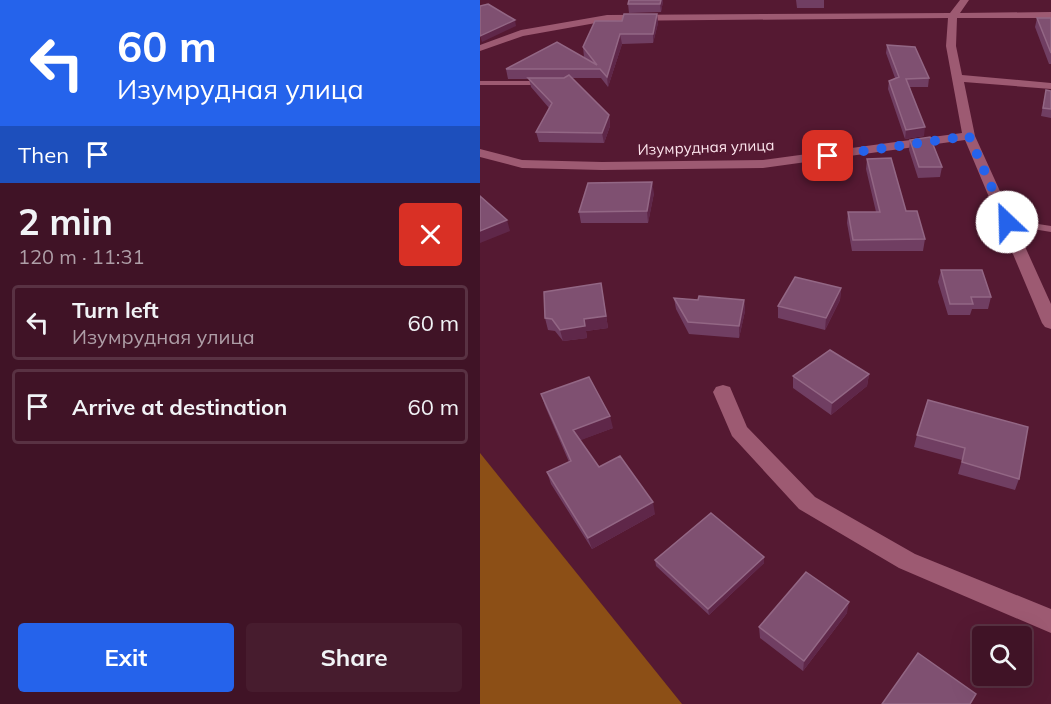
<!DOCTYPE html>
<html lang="en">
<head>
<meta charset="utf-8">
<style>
	body { margin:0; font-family:Mulish,sans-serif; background:#471c2e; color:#f1f3f6; height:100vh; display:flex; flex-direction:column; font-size:22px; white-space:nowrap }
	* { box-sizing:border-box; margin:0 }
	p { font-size:20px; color:#ae9ea7 }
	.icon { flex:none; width:33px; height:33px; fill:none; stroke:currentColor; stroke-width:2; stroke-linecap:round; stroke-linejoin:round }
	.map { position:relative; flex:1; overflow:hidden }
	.panel { display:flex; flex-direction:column; background:#401326; width:480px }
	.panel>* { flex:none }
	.guide { background:#2563eb; color:#fff; overflow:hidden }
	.controls { position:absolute; left:492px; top:626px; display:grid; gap:12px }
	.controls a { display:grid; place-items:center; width:60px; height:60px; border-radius:6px; background:#401326; box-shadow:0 6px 24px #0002,0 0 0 2px #593243; font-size:30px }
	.pin { position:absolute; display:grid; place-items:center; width:51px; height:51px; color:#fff; margin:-26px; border-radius:12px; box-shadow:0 3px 9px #0006 }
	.me { position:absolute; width:66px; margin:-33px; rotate:336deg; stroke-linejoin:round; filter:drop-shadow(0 0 4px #0008) }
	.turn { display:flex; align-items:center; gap:21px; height:126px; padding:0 18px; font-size:27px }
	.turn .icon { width:78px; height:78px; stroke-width:2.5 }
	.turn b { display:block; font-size:42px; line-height:51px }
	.then { display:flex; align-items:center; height:57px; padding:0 18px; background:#0003; gap:12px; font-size:22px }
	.round { display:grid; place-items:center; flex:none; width:63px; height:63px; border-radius:6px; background:#471c2e }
	.overview { display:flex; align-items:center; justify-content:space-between; height:102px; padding:0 18px }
	h1 { font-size:36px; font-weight:700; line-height:45px }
	.action { display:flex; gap:12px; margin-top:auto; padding:12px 18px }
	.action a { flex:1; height:69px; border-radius:6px; background:#2563eb; color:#fff; font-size:24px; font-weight:700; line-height:69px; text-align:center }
	.action a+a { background:#471c2e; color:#f1f3f6 }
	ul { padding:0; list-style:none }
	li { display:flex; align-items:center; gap:18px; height:75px; margin:0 12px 9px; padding:0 6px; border:3px solid #593243; border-radius:6px }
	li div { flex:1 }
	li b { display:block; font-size:22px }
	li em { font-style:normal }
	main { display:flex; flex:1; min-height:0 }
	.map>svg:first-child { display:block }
</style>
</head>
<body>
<main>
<section class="panel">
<div class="guide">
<div class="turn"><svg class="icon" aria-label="left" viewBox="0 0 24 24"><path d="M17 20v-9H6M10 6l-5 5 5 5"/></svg><div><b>60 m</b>Изумрудная улица</div></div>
<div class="then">Then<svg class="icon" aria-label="arrive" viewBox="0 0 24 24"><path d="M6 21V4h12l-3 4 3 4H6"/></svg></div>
</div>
<div class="overview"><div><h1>2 min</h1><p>120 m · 11:31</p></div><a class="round" style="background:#d93025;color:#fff"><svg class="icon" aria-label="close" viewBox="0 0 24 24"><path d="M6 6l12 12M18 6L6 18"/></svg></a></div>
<ul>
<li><svg class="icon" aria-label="left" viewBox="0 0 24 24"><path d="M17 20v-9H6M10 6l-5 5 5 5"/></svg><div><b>Turn left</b><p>Изумрудная улица</p></div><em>60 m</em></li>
<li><svg class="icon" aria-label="arrive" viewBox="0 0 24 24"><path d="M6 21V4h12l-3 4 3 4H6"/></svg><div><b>Arrive at destination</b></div><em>60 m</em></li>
</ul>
<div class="action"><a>Exit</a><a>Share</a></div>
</section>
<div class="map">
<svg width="571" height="704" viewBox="0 0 571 704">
	<rect width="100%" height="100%" fill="#551932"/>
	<path fill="#8c4f16" d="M 0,453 L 202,704 L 0,704 Z"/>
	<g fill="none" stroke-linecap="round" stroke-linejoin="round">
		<path fill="#9d5a72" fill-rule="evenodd" d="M 0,81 L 67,81 L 71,83 L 67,85 L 0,85 Z
			M 527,219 L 571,226 L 571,232 L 523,224 L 523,220 Z"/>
		<path fill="#9d5a72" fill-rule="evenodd" d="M 480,0 L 489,0 L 480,13 L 571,12 L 571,18 L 477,18 L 476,46 L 482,75 L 571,83 L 571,89 L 484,82 L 495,136 L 571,304 L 571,329 L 565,327 L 562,323 L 485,140 L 283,168 L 122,170 L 42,168 L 0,157 L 0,149 L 42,160 L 122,162 L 283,160 L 482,133 L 466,46 L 468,18 L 127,21 L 43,36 L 0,51 L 0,45 L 41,30 L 127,15 L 470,13 Z
			M 243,385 L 250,387 L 267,427 L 335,497 L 435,554 L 571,609 L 571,633 L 419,568 L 319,509 L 252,436 L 233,392 L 236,387 Z"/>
	</g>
	<path fill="#703e62" d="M 149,0 L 183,0 L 183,1 L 181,12 L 149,13 L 148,4 Z
		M 316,0 L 344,0 L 344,8 L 317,8 Z
		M 177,14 L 178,23 L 173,43 L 142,44 L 128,87 L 121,78 L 92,78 L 129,115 L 130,126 L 124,143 L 59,142 L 56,132 L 69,108 L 51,87 L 49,79 L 28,79 L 26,69 L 106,59 L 104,57 L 103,47 L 142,21 Z
		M 557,18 L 571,18 L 571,64 L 569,64 L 555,27 Z
		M 407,45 L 449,78 L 448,87 L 430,87 L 444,136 L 425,139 L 408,89 L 409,81 L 415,78 L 406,53 Z
		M 566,90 L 571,91 L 571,118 L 561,116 Z
		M 430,140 L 462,167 L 460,177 L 438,178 L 429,150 Z
		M 387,159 L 445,239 L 443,251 L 372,251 L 367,223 L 368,212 L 396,212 L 386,169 Z
		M 174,193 L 168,223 L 101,223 L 99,212 Z
		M 461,270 L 511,297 L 508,309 L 492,309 L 490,315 L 468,315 L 458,282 Z
		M 361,288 L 360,300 L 345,330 L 298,318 L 298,306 Z
		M 123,295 L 128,328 L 106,331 L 107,338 L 83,341 L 75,331 L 68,330 L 65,318 Z
		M 194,298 L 218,300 L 264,300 L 265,311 L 259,338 L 209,334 L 196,309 Z
		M 389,374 L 387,386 L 351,415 L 313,388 L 313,376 Z
		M 61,394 L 133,428 L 100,440 L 119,467 L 175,514 L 112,549 L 71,484 L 67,472 L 89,462 L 65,406 Z
		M 448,400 L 539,479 L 535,490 L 478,474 L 482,460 L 434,447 L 437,435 Z
		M 284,557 L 284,563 L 229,615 L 176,566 L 175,560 Z
		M 367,613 L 323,671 L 280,638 L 279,627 Z"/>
	<path fill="#5f2749" d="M 181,0 L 183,0 L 183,1 L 181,12 L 180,4 Z
		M 177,14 L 178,23 L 173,43 L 173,34 Z
		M 35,20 L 36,26 L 2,42 L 0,36 Z
		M 140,34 L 142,44 L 128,87 L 127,77 Z
		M 129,115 L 130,126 L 124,143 L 122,133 Z
		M 445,127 L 444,136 L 425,139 L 426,130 Z
		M 172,182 L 174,193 L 168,223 L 167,211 Z
		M 27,220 L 30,231 L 0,243 L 0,231 Z
		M 121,283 L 128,328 L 106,331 L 107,338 L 83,341 L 80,330 L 104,319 Z
		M 361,288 L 360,300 L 345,330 L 346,318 Z
		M 264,300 L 265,311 L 259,338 L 259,326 Z
		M 389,374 L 387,386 L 351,415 L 352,403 Z
		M 130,416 L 133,428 L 96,442 L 93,430 Z
		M 173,502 L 175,514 L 112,549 L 108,538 Z
		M 284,557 L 284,563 L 229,615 L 228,609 Z
		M 369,602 L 367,613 L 323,671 L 324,661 Z"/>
	<path fill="#7f5071" stroke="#936785" stroke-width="1.5" d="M 149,0 L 181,0 L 180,4 L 148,4 Z
		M 8,4 L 35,20 L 0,36 L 0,6 Z
		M 144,14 L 177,14 L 173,34 L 140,34 L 127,77 L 120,69 L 26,69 L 77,42 L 117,65 L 103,47 L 115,21 L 142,21 Z
		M 557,18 L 571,18 L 571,53 Z
		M 407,45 L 435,47 L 449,78 L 426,79 L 445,127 L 426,130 L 409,81 L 419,77 Z
		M 89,75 L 129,115 L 122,133 L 56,132 L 72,103 L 48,78 L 84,78 Z
		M 566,90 L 571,91 L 571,109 L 563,108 Z
		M 450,137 L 462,167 L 439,167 L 430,140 Z
		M 411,158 L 426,211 L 437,211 L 445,239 L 373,240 L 368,212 L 400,212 L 387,159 Z
		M 172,182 L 167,211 L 99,212 L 108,183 Z
		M 0,196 L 27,220 L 0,231 Z
		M 461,270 L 502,270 L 511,297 L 491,297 L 493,304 L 470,304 Z
		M 315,277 L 361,288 L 346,318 L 298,306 Z
		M 121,283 L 126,316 L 104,319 L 105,326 L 80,330 L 72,319 L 65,318 L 64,292 Z
		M 219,296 L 264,300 L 259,326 L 208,322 L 194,298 L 218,300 Z
		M 350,350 L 389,374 L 352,403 L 313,376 Z
		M 109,377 L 130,416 L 93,430 L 119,467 L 140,456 L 173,502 L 108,538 L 67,472 L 91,461 L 61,394 Z
		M 448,400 L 548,427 L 539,479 L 482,462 L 485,448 L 437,435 Z
		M 231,513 L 284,557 L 228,609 L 175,560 Z
		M 326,572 L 369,602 L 324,661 L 279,627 Z
		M 438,653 L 496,694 L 490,704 L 402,704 Z"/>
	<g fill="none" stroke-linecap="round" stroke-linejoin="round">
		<path stroke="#2563eb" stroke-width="10" stroke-dasharray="0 18" d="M 348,156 L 489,136 L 527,222"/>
	</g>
	<g text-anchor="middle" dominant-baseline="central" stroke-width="6" stroke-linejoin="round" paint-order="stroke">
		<g font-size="15" fill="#fde5ed" stroke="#551932">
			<text transform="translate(226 147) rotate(-2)">Изумрудная улица</text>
		</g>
	</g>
</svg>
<div class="controls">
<a><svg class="icon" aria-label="search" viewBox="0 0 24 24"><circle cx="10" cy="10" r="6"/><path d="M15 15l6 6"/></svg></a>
</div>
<div class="pin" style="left:348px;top:156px;background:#d93025"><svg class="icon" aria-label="arrive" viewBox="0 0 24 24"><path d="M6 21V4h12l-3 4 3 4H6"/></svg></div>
<svg class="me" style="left:527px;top:222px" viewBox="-20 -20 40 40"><circle r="19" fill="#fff"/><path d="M0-13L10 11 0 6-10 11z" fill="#2563eb"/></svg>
</div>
</main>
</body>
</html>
